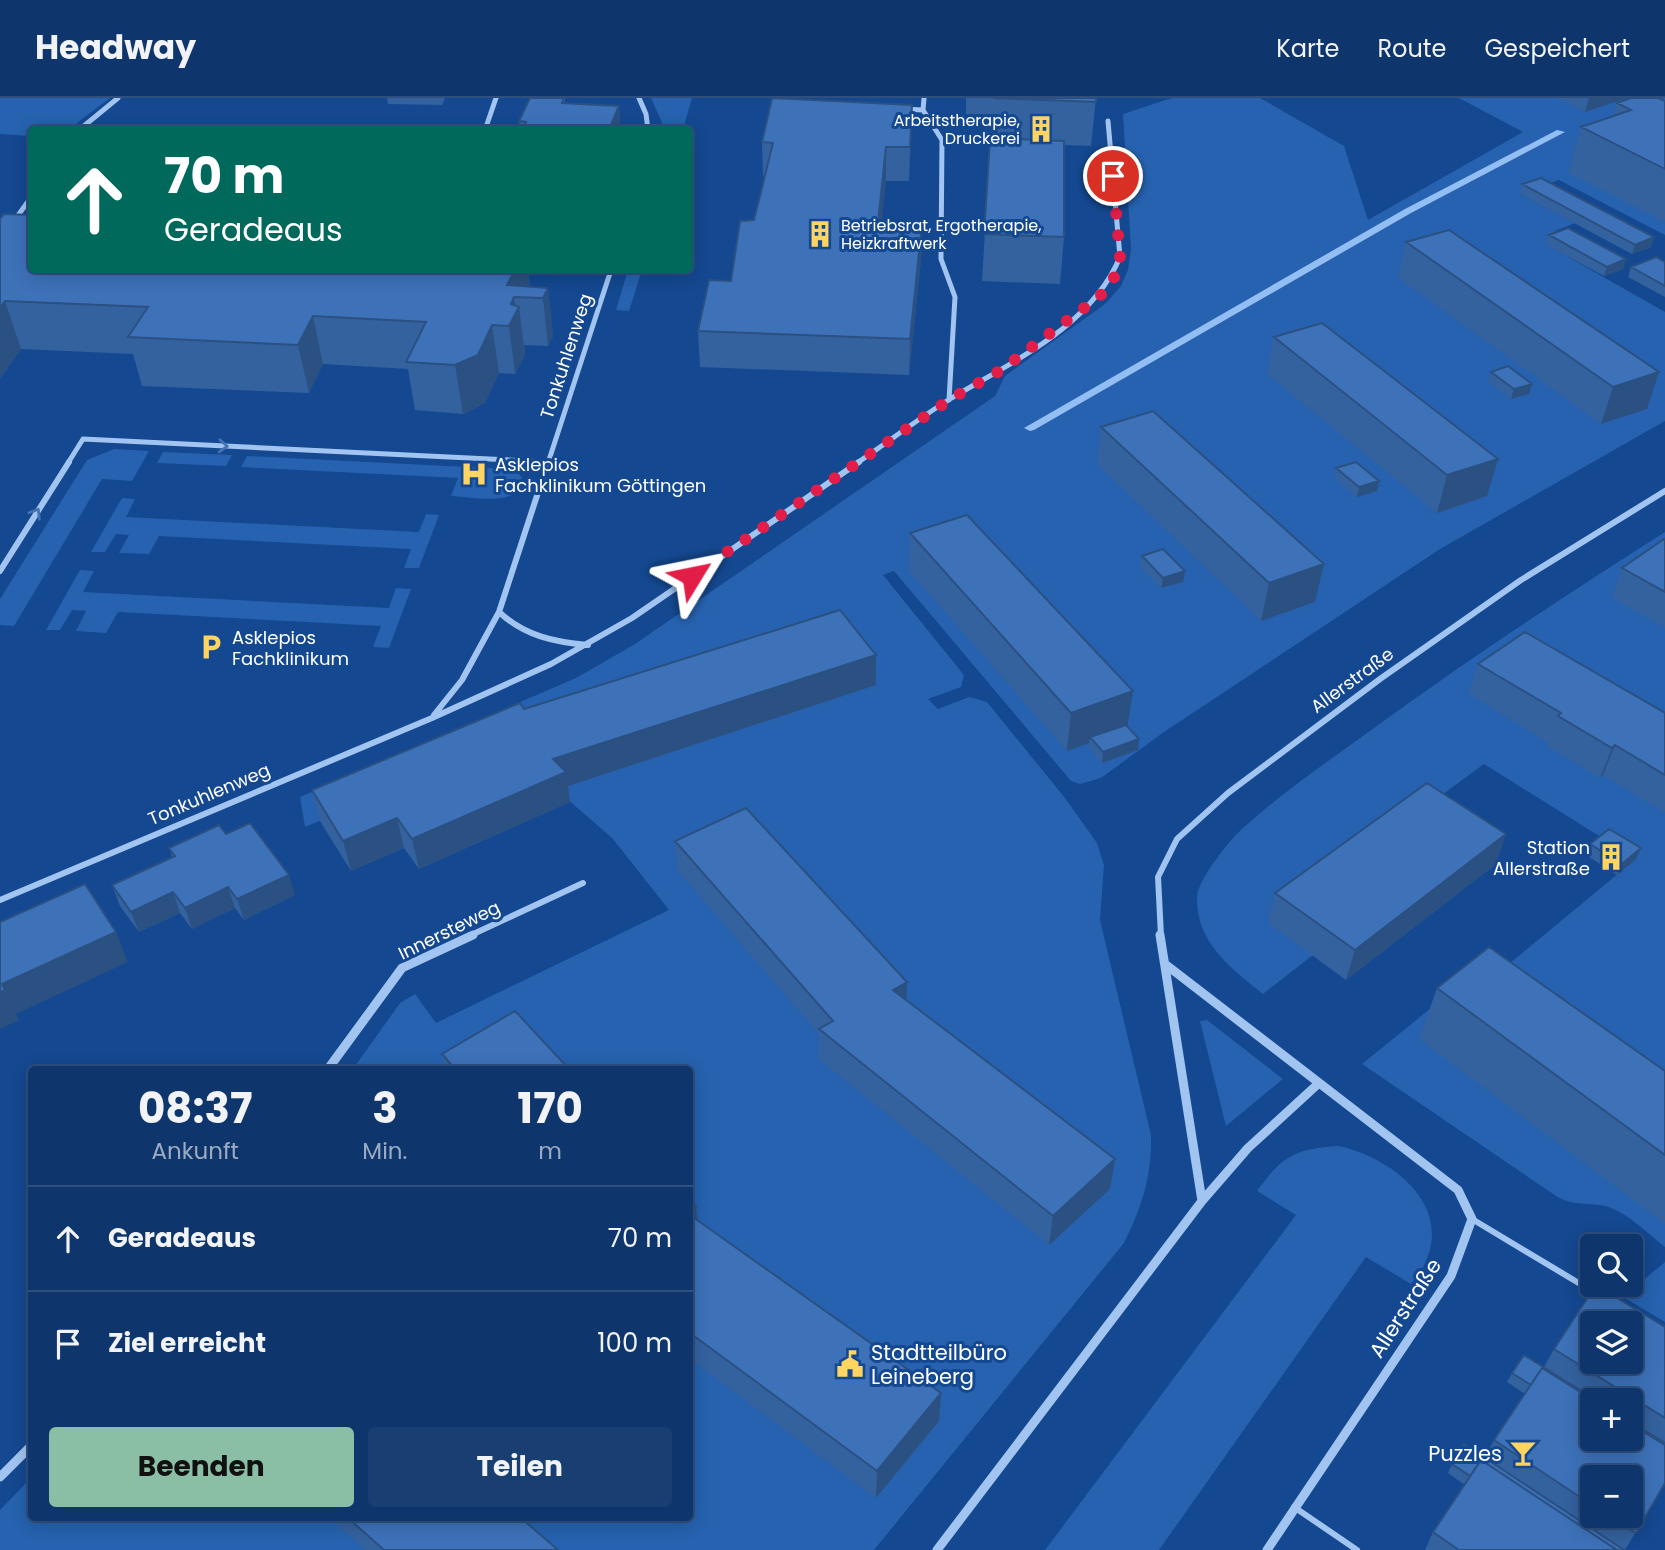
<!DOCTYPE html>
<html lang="de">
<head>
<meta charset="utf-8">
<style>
	body { margin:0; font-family:Poppins,sans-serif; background:#183e72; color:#f1f3f6; height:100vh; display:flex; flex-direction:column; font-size:26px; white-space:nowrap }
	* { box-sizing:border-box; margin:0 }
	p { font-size:23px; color:#9babc2 }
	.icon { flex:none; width:38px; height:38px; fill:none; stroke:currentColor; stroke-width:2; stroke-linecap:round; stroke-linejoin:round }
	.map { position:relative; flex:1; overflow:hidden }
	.drawer { position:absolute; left:28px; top:968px; width:665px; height:455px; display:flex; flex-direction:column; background:#0f366c; border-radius:7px; box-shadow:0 4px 18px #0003,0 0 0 2px #2f507f }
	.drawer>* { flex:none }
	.top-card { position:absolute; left:28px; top:28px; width:665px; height:147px; border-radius:7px; box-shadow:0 4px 18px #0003,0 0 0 2px #2f507f; background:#00695c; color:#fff; overflow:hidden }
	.controls { position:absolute; left:1580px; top:1136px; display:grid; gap:14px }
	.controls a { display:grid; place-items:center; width:63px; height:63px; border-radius:7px; background:#0f366c; box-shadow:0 4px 18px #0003,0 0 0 2px #2f507f; font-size:35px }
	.pin { position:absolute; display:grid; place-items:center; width:60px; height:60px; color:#fff; margin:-30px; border:4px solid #fff; border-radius:50%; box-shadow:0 2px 7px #0007 }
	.me { position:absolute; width:77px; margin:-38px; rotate:55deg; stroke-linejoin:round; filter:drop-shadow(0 0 5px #0008) }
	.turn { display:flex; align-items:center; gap:24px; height:147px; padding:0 21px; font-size:32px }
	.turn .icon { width:91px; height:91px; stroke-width:2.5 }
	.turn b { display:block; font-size:49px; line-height:60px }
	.eta { display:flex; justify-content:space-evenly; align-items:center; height:119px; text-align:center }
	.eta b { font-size:42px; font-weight:700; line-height:49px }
	.cta { display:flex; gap:14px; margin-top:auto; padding:14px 21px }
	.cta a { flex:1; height:80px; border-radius:7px; background:#8abfa5; color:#111; font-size:28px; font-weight:700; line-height:80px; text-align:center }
	.cta a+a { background:#183e72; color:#f1f3f6 }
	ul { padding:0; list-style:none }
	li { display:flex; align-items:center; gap:21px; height:105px; padding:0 21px; border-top:2px solid #2f507f }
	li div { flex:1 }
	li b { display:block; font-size:26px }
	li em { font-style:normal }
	header { display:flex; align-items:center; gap:42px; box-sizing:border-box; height:98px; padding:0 35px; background:#0f366c; border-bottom:2px solid #2f507f }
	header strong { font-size:33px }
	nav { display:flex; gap:38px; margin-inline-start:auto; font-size:24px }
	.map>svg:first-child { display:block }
</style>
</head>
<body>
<header>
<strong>Headway</strong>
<nav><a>Karte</a><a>Route</a><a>Gespeichert</a></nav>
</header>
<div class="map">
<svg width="1665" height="1452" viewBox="0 0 1665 1452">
	<rect width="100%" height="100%" fill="#144890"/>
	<path fill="#2662af" d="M 0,0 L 110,0 L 69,31 L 32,32 L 31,38 L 0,36 Z
		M 651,0 L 692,0 L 683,31 L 665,31 Z
		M 1172,0 L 1260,0 L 1344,48 L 1368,122 L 1523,34 L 1459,0 L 1665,0 L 1665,137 L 1559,82 L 1520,96 L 1575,125 L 1555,133 L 1565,140 L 1547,147 L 1665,214 L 1665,323 L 1440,451 L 1164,634 L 1101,680 L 1080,686 L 1071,683 L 894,473 L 883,477 L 964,577 L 961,589 L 928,601 L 938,611 L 969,599 L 987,604 L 1065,700 L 1097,745 L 1104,767 L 1100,822 L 1151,1037 C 1152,1078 1142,1109 1124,1145 L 874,1452 L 0,1452 L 0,1412 L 31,1380 L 32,1419 L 690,1419 L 690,971 L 353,971 L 400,905 L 415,896 L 436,925 L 669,812 L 613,741 L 557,692 L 525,636 L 305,729 L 300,699 L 576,580 L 635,546 L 995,298 L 1005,278 L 1105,206 L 1121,188 L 1128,172 L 1131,151 L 1123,16 Z
		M 628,172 L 642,172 L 629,213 L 616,212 Z
		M 114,351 L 149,353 L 132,383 L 102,381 L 14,528 L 0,527 L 0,501 L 87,362 Z
		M 163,354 L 232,357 L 226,368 L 157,365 Z
		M 247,358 L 507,371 L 520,377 L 524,384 C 516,409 471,399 451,398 L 458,380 L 241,369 Z
		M 122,400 L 135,401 L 126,419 L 419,434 L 426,416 L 439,417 L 419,470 L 404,470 L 411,451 L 159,438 L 149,456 L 119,455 L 129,437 L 116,436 L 105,454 L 91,454 Z
		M 1665,434 L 1665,1149 C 1648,1136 1626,1113 1605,1108 C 1585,1104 1576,1109 1556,1098 L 1362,966 L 1468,880 L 1481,889 L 1636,761 L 1484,666 L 1269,824 L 1313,857 L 1263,896 C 1231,870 1196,845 1197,799 C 1197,783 1230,741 1243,730 C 1285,692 1333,660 1378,627 C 1472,559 1567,496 1665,434 Z
		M 80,472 L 94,473 L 83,494 L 389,510 L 396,490 L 411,491 L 389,550 L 373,549 L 381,528 L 118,514 L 106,535 L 76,533 L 86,513 L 72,512 L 60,532 L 46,532 Z
		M 1207,922 L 1283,981 L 1226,1028 L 1200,923 Z
		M 1338,1048 C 1388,1058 1452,1104 1426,1163 C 1423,1171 1416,1179 1411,1186 L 1366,1159 L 1159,1452 L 1045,1452 L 1296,1117 L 1257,1093 C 1282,1058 1295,1051 1338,1048 Z
		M 1665,1164 L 1665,1224 L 1623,1199 Z"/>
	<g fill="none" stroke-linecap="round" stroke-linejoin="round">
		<path fill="#93bef4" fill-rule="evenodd" d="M 1557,32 L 1565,34 L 1411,115 L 1034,332 L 1030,333 L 1024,330 L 1405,111 Z"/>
		<path stroke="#a1c4f1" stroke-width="6" d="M 1472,1121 L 1597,1196
			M 1294,1409 L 1357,1452"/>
		<path stroke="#a1c4f1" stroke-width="5" d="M 639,0 L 646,16 L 648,32
			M 903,11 L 923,12 L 942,42 L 941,161 L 955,199 L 949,302
			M 923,12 L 924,0
			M 79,32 L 118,0
			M 485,32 L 496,0
			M 14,123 L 32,98
			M 68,365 L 83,341 L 548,364
			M 548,365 L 611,172
			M 857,365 C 888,344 918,321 950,301 C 1011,264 1091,229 1120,159 L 1108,23"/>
		<path stroke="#a1c4f1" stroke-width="6" d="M 539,364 L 548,364
			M 0,473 L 69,364
			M 499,514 C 525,538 554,544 588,547
			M 434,617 L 462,582 L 499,514 L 548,364
			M 0,802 L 432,620 L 551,566 L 632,520 L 859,364
			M 469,838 L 583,785
			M 1161,838 L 1158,779 L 1177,741 L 1228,695 L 1380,581 L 1521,482 L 1665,393"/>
		<path stroke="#a1c4f1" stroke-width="9" d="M 1160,837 L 1202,1103
			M 1165,866 L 1458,1092 L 1472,1121 L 1451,1178 L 1267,1452
			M 328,971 L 402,870 L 473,837
			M 0,1379 L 32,1347
			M 937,1452 L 1202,1103 L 1248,1050 L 1319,985"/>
	</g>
	<path fill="#34629f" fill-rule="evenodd" d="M 387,0 L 445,0 L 442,7 L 388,6 Z
		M 565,0 L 565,6 L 619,8 L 620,26 L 618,32 L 520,32 L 519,23 Z
		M 966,0 L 1096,0 L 1091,48 L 1064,47 L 1064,139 L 1060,186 L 982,183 L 992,17 L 966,16 Z
		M 1558,0 L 1627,0 L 1585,14 Z
		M 1665,3 L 1665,124 L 1568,75 L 1581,29 L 1613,18 L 1617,5 Z
		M 911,41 L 909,83 L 886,83 L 881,125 L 922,126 L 921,161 L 909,277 L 700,269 L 698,233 L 731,183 L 754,122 L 765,79 L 763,79 L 762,44 Z
		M 1522,86 L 1651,149 L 1632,156 L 1520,96 Z
		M 0,121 L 32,172 L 450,175 L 451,172 L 528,172 L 530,189 L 548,190 L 553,238 L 548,248 L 524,247 L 525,257 L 515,276 L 499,275 L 485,305 L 463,316 L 415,312 L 408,271 L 323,266 L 309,295 L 142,288 L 133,256 L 21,251 L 0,281 Z
		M 1549,137 L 1626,161 L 1623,171 L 1604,178 L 1546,147 Z
		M 1406,144 L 1659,274 L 1647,311 L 1601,326 L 1398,180 Z
		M 1665,164 L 1665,199 L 1628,179 L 1631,169 Z
		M 1274,239 L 1487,398 L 1437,415 L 1267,276 Z
		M 1491,274 L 1532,286 L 1529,296 L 1511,301 L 1488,284 Z
		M 1101,329 L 1315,504 L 1261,523 L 1097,366 Z
		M 1336,370 L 1379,383 L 1377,393 L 1357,399 L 1334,380 Z
		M 910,435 L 1128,628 L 1138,652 L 1102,665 L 1089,650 L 1089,645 L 1067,653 L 909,473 Z
		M 1665,442 L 1665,530 L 1612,500 L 1622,470 Z
		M 1142,458 L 1183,484 L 1161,490 L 1140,469 Z
		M 1478,566 L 1665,615 L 1665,715 L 1603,677 L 1600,680 L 1547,648 L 1548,645 L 1469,596 Z
		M 876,587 L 568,688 L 570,704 L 419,771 L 404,750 L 351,773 L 320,723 L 312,692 L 524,611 Z
		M 226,736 L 295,797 L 244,822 L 235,810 L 192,831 L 180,815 L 139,834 L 120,808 L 112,787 L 172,759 L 169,750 Z
		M 675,743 L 906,903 L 1115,1061 L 1110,1091 L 1049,1147 L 819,961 L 819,936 L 678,773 Z
		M 1590,746 L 1641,750 L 1636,761 L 1617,777 L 1586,757 Z
		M 1496,766 L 1346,882 L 1268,825 L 1275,795 Z
		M 1437,890 L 1665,973 L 1665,1126 L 1419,941 Z
		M 442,956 L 569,971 L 445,971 Z
		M 690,1101 L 696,1109 L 697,1123 L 941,1295 L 939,1323 L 876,1400 L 690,1261 Z
		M 1665,1229 L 1665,1385 L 1625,1452 L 1425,1452 L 1433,1434 L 1465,1387 L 1448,1375 L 1452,1366 L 1485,1360 L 1494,1342 L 1525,1296 L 1507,1284 L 1512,1275 L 1544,1269 L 1554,1251 ZM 1592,1302 L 1631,1302 L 1631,1340 ZM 1592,1379 L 1631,1418 L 1592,1418 Z
		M 328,1419 L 520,1419 L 558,1452 L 365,1452 Z"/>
	<path fill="#2b5082" d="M 1589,0 L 1627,0 L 1585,14 Z
		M 912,7 L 911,41 L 909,83 L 910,49 Z
		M 619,8 L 620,26 L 618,32 L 609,32 Z
		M 886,49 L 886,83 L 878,160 L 878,125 Z
		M 922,126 L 921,161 L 909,277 L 910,241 Z
		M 1654,139 L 1651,149 L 1632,156 L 1635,147 Z
		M 1626,161 L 1623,171 L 1604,178 L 1607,169 Z
		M 515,172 L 528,172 L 531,196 L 514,199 L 516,215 L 519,209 L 525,257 L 515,276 L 509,228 L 507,187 Z
		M 548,190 L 553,238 L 548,248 L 543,200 Z
		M 5,203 L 21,251 L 0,281 L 0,210 Z
		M 313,218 L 323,266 L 309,295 L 298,247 Z
		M 492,227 L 499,275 L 485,305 L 463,316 L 455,267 Z
		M 1659,274 L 1647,311 L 1601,326 L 1613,289 Z
		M 1532,286 L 1529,296 L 1511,301 L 1514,291 Z
		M 1498,361 L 1487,398 L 1437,415 L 1447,377 Z
		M 1379,383 L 1377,393 L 1357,399 L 1359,389 Z
		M 1324,466 L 1315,504 L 1261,523 L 1269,485 Z
		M 1185,473 L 1183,484 L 1161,490 L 1163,480 Z
		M 876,557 L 876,587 L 568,688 L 570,704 L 419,771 L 412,741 L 553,661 Z
		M 1133,593 L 1127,631 L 1090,639 L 1089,645 L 1067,653 L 1071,615 Z
		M 1139,641 L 1138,652 L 1102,665 L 1103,654 Z
		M 1615,647 L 1603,677 L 1600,680 L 1612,650 Z
		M 397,720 L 404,750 L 351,773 L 343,743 Z
		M 1506,736 L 1496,766 L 1346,882 L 1355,852 Z
		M 1641,750 L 1636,761 L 1617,777 L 1622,766 Z
		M 289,777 L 295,797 L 244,822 L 237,801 Z
		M 228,789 L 235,810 L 192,831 L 185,810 Z
		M 173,794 L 180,815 L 139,834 L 131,814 Z
		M 116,834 L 128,864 L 16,916 L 19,922 L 0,931 L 0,894 L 2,886 Z
		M 907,884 L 906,915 L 893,892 Z
		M 1115,1061 L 1110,1091 L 1049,1147 L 1053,1118 Z
		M 696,1109 L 699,1138 L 690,1144 L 690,1113 Z
		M 941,1295 L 939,1323 L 876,1400 L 877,1373 Z"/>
	<path fill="#3d72b9" stroke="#2b5082" stroke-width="2" fill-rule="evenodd" d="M 530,0 L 564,0 L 562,5 L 619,8 L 609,32 L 522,32 L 526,24 L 519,23 Z
		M 772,0 L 912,7 L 910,49 L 886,49 L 878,125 L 922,126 L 910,241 L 698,233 L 709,182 L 731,183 L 740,123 L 754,122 L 773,45 L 762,44 Z
		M 993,0 L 1096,0 L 1096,4 Z
		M 1631,0 L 1658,0 L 1665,3 L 1665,71 L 1581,29 L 1631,12 L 1617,5 Z
		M 990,40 L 1064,43 L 1064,139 L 984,136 Z
		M 1541,80 L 1654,139 L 1635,147 L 1522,86 Z
		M 4,116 L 32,117 L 32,172 L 372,172 L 450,175 L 451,172 L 515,172 L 507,187 L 548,190 L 543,200 L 514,199 L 511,206 L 519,209 L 509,228 L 492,227 L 478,257 L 455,267 L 406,264 L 426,224 L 313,218 L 298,247 L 128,239 L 148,209 L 5,203 L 0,210 L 0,121 Z
		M 1568,130 L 1626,161 L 1607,169 L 1549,137 Z
		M 1449,132 L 1659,274 L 1613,289 L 1406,144 Z
		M 1656,159 L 1665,164 L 1665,188 L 1631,169 Z
		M 1322,225 L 1498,361 L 1447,377 L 1274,239 Z
		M 1508,268 L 1532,286 L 1514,291 L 1491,274 Z
		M 1153,313 L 1324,466 L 1269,485 L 1101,329 Z
		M 1356,364 L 1379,383 L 1359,389 L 1336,370 Z
		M 967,417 L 1133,593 L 1071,615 L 910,435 Z
		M 1664,441 L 1665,442 L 1665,494 L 1622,470 Z
		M 1163,451 L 1185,473 L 1163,480 L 1142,458 Z
		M 840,512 L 876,557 L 553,661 L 566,674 L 412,741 L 397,720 L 343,743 L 312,692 L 520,605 L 524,611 Z
		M 1525,534 L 1665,615 L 1665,677 L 1615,647 L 1612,650 L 1558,618 L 1561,615 L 1478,566 Z
		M 1126,627 L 1139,641 L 1103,654 L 1090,639 Z
		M 1427,685 L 1506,736 L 1355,852 L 1275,795 Z
		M 746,710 L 907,884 L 893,892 L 1115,1061 L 1053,1118 L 819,931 L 833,923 L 675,743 Z
		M 250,725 L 289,777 L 237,801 L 228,789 L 185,810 L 173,794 L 131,814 L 112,787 L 175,758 L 169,750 L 219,727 L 226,736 Z
		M 1609,731 L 1641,750 L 1622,766 L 1590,746 Z
		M 85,786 L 116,834 L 2,886 L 5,892 L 0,894 L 0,824 Z
		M 1489,849 L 1665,973 L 1665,1057 L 1437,890 Z
		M 515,913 L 569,971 L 455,971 L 442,956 Z
		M 690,1101 L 696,1109 L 690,1113 Z
		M 690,1117 L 941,1295 L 877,1373 L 690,1235 Z
		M 1596,1187 L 1665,1229 L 1665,1320 L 1554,1251 ZM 1592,1225 L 1631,1225 L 1631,1264 L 1592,1264 Z
		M 1524,1257 L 1596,1302 L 1593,1302 L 1542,1270 L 1531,1287 L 1512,1275 Z
		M 1542,1270 L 1593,1302 L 1592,1340 L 1631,1340 L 1631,1326 L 1665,1347 L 1665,1385 L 1636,1435 L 1608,1418 L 1631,1418 L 1631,1379 L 1592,1379 L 1592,1407 L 1494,1342 Z
		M 1631,1324 L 1665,1345 L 1665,1347 L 1631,1326 Z
		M 1464,1346 L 1624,1452 L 1617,1452 L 1481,1362 L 1470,1378 L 1452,1366 Z
		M 1481,1362 L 1617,1452 L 1459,1452 L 1433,1434 Z
		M 347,1419 L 520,1419 L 558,1452 L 384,1452 Z"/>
	<defs><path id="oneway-chevron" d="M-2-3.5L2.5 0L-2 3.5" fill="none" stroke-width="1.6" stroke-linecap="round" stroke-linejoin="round" transform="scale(1.75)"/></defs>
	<g stroke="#4573b2">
		<use href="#oneway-chevron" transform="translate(223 348) rotate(3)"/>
		<use href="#oneway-chevron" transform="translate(36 415) rotate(-58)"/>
	</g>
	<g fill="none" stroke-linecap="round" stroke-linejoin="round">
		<path stroke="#e11d48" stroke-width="12" stroke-dasharray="0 21.6" d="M 692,478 L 949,302 L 1001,272 L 1100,198 L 1115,178 L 1120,159 L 1113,78"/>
	</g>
	<defs>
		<symbol id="building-bare" viewBox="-9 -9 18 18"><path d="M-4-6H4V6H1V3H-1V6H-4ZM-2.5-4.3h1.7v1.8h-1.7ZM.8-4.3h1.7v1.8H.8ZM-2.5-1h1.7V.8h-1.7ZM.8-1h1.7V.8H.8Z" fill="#ffd461" stroke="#144890" stroke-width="2.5" paint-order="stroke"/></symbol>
		<symbol id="hospital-bare" viewBox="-9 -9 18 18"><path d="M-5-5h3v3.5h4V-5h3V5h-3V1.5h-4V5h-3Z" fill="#ffd461" stroke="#144890" stroke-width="2.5" paint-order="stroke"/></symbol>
		<symbol id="parking-bare" viewBox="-9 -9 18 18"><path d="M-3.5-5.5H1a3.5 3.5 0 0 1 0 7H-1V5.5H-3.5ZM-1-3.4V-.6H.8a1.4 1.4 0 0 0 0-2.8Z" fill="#ffd461" stroke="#144890" stroke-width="2.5" paint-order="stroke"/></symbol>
		<symbol id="civic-bare" viewBox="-9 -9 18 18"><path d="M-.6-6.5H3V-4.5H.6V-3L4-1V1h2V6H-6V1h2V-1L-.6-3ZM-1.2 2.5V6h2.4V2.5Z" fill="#ffd461" stroke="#144890" stroke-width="2.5" paint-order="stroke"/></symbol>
		<symbol id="bar-bare" viewBox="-9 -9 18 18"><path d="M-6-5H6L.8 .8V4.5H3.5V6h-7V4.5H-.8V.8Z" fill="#ffd461" stroke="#144890" stroke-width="2.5" paint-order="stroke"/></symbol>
	</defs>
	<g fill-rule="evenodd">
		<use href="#building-bare" x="1022" y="12" width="38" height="38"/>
		<use href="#building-bare" x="801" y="117" width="38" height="38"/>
		<use href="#hospital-bare" x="455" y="357" width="38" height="38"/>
		<use href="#parking-bare" x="192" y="530" width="38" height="38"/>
		<use href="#building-bare" x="1592" y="740" width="38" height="38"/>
		<use href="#civic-bare" x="831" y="1247" width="38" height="38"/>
		<use href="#bar-bare" x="1504" y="1336" width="38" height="38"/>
	</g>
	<g text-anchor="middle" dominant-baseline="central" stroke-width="6" stroke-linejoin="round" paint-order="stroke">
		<g font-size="16" fill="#fff" stroke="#144890" text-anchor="end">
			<text x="1020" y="22">Arbeitstherapie,<tspan x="1020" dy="18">Druckerei</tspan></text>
			<text x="841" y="127" text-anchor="start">Betriebsrat, Ergotherapie,<tspan x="841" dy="18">Heizkraftwerk</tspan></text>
		</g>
		<g font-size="18" fill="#fff" stroke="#144890">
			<text transform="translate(566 258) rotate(-72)">Tonkuhlenweg</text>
			<text transform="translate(1352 582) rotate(-36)">Allerstraße</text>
			<text transform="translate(209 696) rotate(-23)">Tonkuhlenweg</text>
			<text transform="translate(449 832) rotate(-26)">Innersteweg</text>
		</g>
		<g font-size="18" fill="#fff" stroke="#144890" text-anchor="start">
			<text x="495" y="366">Asklepios<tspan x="495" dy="21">Fachklinikum Göttingen</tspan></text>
			<text x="232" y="539">Asklepios<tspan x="232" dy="21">Fachklinikum</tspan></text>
			<text x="1590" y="749" text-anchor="end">Station<tspan x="1590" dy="21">Allerstraße</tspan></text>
		</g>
		<g font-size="21" fill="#fff" stroke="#144890">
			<text transform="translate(1405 1210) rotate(-57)">Allerstraße</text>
		</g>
		<g font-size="21" fill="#fff" stroke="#144890" text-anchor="start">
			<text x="871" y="1254">Stadtteilbüro<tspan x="871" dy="24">Leineberg</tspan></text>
			<text x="1502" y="1355" text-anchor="end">Puzzles</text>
		</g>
	</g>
</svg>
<div class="controls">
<a><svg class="icon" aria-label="search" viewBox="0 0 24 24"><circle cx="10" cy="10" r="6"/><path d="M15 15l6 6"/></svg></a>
<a><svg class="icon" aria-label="layers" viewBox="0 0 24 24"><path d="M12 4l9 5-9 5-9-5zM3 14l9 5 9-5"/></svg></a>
<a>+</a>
<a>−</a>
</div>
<div class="pin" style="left:1113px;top:78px;background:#d93025"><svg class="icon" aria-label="arrive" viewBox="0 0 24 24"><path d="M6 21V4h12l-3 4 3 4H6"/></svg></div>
<svg class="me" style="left:692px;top:478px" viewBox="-20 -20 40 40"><path d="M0-17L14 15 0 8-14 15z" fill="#e11d48" stroke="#fff" stroke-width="4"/></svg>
<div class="top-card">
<div class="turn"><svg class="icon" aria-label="ahead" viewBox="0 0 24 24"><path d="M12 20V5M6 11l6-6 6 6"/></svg><div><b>70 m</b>Geradeaus</div></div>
</div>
<section class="drawer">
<div class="eta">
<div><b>08:37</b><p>Ankunft</p></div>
<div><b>3</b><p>Min.</p></div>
<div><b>170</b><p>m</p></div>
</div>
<ul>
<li><svg class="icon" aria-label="ahead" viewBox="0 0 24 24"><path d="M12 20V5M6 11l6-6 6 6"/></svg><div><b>Geradeaus</b></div><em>70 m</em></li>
<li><svg class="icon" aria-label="arrive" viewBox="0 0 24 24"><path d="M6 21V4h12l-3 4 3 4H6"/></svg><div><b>Ziel erreicht</b></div><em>100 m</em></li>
</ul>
<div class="cta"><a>Beenden</a><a>Teilen</a></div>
</section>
</div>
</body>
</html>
